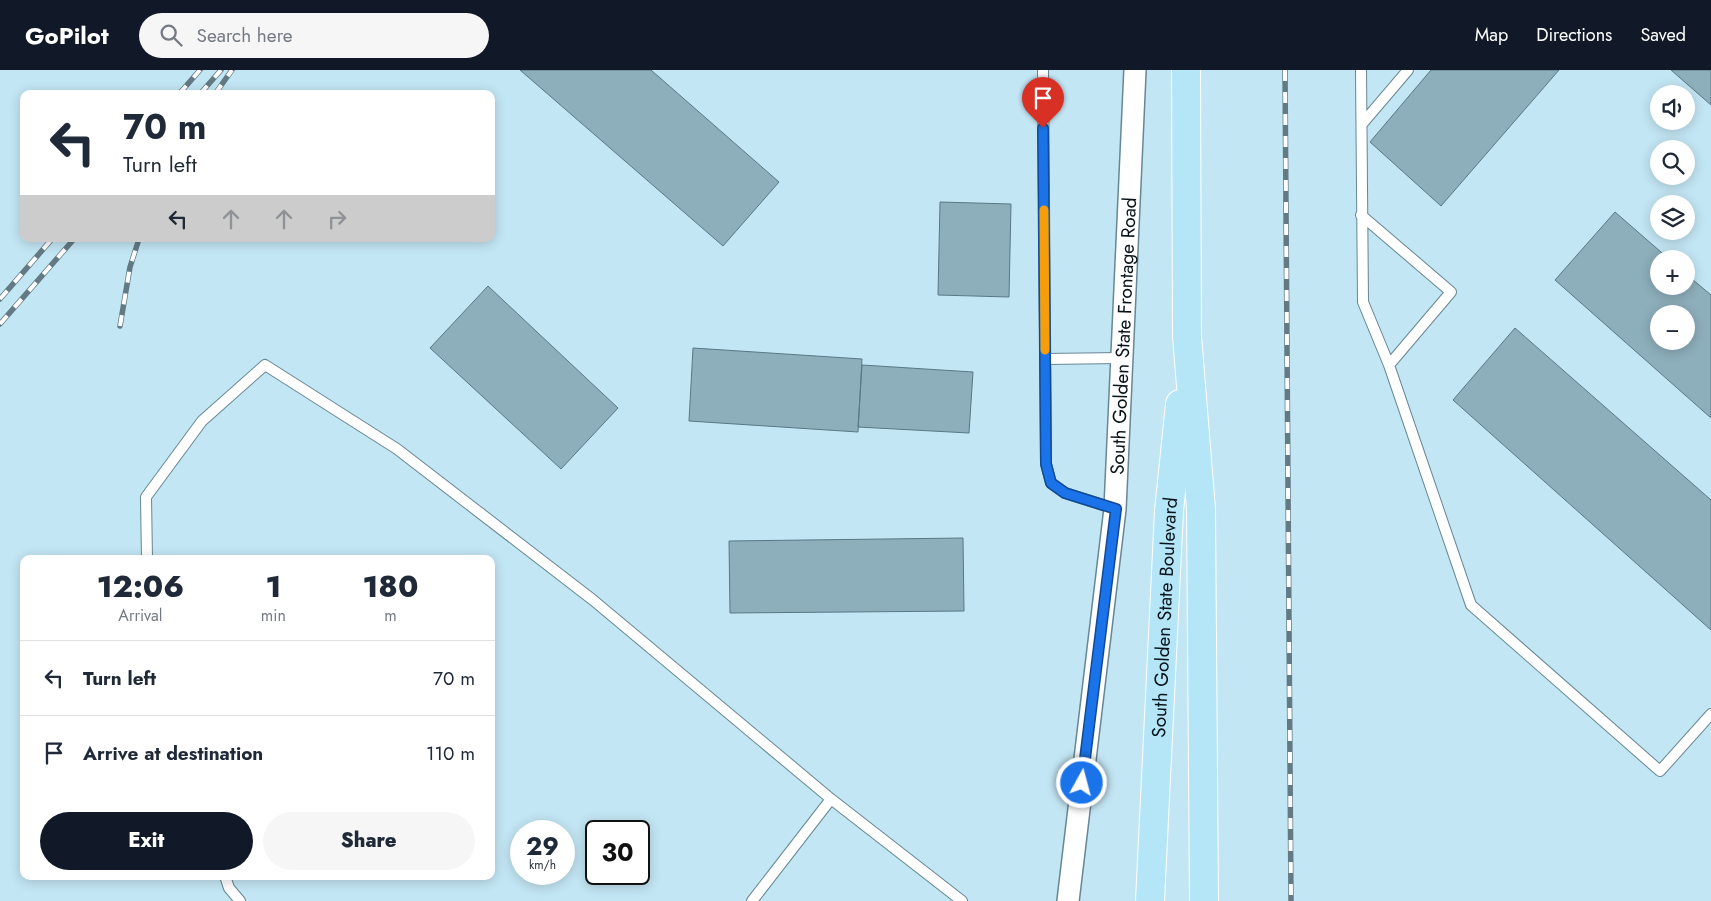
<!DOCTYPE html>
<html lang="en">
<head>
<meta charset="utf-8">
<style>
	body { margin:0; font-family:Jost,sans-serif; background:#f6f6f7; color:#1f2937; height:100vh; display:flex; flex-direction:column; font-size:19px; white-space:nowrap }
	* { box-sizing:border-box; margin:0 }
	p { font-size:16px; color:#747a83 }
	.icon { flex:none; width:28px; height:28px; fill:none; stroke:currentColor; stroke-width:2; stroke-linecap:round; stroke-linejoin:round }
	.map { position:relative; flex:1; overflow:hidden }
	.sheet { position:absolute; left:20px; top:485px; width:475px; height:325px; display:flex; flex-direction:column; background:#fff; border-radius:10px; box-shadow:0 2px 12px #0003 }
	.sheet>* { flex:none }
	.hud { position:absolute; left:20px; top:20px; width:475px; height:152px; border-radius:10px; box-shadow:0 2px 12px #0003; background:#fff; color:#1f2937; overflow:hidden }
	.controls { position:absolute; left:1650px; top:15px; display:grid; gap:10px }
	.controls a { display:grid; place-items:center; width:45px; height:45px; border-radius:50%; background:#fff; box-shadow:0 2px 12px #0003; font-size:25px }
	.speed { position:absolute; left:510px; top:750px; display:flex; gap:10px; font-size:25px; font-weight:700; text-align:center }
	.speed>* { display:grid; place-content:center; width:65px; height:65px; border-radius:50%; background:#fff; box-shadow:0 2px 12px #0003; line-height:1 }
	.speed small { font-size:12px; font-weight:400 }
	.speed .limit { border:2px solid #111; border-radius:8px; background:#fff; color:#111 }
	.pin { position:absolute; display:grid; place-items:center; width:42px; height:42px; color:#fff; margin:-51px -21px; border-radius:50% 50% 50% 0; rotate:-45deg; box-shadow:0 0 5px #0007 }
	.pin .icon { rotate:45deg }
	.me { position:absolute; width:55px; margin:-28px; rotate:7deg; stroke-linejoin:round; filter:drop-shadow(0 0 4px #0008) }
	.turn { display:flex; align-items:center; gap:18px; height:105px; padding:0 20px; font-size:22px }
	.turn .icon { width:65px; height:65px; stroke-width:2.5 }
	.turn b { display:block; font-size:35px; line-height:42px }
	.lanes { display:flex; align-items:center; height:48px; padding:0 20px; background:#0003; justify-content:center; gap:25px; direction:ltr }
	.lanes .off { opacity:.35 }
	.eta { display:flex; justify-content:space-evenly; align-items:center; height:85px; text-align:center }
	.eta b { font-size:30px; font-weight:800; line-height:35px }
	.primary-button { display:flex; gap:10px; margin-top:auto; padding:10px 20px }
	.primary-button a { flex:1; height:58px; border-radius:30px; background:#111827; color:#fff; font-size:20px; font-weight:800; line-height:58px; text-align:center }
	.primary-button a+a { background:#f6f6f7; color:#1f2937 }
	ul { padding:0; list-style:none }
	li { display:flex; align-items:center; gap:15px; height:75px; padding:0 20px; border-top:1px solid #e0e1e3 }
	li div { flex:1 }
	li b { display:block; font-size:19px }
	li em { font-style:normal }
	header { display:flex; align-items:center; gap:30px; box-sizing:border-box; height:70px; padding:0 25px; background:#111827; color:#fff }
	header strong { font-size:24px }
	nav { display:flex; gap:28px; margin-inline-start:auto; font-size:18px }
	.search { width:350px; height:45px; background:#f6f6f7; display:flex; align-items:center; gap:12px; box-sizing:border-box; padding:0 18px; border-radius:28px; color:#747a83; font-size:19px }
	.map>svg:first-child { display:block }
</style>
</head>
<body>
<header>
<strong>GoPilot</strong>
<div class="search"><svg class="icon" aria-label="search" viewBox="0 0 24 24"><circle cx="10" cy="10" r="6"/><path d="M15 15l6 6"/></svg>Search here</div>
<nav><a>Map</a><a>Directions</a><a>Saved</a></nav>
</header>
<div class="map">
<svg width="1711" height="831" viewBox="0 0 1711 831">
	<rect width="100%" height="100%" fill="#c3e6f4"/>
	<path fill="#8daebb" stroke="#587884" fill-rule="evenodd" d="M 520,0 L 651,0 L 779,112 L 723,176 Z
		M 1431,0 L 1559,0 L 1441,136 L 1370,72 Z
		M 1671,0 L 1711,0 L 1711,35 Z
		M 940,132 L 1011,134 L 1009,227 L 938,225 Z
		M 1615,142 L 1669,189 L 1659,189 L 1659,216 L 1686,216 L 1686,204 L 1711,225 L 1711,348 L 1555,210 ZM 1659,244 L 1686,244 L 1686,271 L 1659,271 Z
		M 488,216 L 618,338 L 561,399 L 430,278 Z
		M 1515,258 L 1711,430 L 1711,560 L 1453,330 Z
		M 693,278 L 862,289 L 858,362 L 689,351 Z
		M 862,295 L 973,302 L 969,363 L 858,357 Z
		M 963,468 L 964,541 L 730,543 L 729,471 Z"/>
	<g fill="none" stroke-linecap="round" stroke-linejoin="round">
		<defs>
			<path id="lane" d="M 1043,0 L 1046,394 L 1051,413 L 1065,423 L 1115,439
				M 1361,0 L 1363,232 L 1389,295 L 1471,535 L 1660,701 L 1711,644
				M 1362,54 L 1408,0
				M 1361,145 L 1451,222 L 1389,295
				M 1045,289 L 1122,288
				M 147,489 L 146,427 L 202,351 L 265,295 L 397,379 L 593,530 L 831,729 L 962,831
				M 225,806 L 229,818 L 240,831
				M 752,831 L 831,729"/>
			<g id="street">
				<path id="s1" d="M 1068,831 L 1115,439 L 1135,0"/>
			</g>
			<g id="primary">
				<path d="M 1186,0 L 1187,266 L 1201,439 L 1204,831"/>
				<path id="s2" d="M 1150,831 L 1169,441 L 1180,334"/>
			</g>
		</defs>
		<use href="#lane" stroke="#668793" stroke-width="12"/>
		<use href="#street" stroke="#668793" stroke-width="24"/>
		<use href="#primary" stroke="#fff" stroke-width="30"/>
		<use href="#lane" stroke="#fff" stroke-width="10"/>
		<use href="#street" stroke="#fff" stroke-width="21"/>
		<use href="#primary" stroke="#b5e6f8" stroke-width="28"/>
		<defs>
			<path id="rail" d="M 1285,0 L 1291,831
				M 179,24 L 200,0
				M 200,24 L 221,0
				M 215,24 L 232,0
				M 0,229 L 52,169
				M 0,254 L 74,169
				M 120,256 L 130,197 L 139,169"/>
		</defs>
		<use href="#rail" stroke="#637a84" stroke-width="5.5"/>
		<use href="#rail" stroke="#fff" stroke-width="4" stroke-dasharray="11" stroke-linecap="butt"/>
	</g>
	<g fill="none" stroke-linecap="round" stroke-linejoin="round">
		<defs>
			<path id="route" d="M 1043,58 L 1046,394 L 1051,413 L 1065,423 L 1116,439 L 1082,713"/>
		</defs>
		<use href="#route" stroke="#114b97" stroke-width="12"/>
		<use href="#route" stroke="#1a73e8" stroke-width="9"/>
		<path stroke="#f59e0b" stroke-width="9" d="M 1044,140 L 1045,280"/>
	</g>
	<g text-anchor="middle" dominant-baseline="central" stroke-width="4" stroke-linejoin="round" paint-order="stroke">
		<g font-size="19" fill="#071318" stroke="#fff">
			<text stroke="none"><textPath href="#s1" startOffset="568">South Golden State Frontage Road</textPath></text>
			<text stroke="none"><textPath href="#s2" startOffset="284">South Golden State Boulevard</textPath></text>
		</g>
	</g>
</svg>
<div class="controls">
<a><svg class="icon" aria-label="sound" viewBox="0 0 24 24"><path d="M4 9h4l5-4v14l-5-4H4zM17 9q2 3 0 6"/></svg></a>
<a><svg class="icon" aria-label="search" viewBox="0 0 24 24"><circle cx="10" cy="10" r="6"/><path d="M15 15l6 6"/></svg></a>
<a><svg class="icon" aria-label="layers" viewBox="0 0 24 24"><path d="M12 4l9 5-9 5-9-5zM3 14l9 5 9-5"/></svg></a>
<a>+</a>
<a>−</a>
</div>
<div class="speed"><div>29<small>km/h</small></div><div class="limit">30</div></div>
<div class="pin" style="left:1043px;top:58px;background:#d93025"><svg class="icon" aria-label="arrive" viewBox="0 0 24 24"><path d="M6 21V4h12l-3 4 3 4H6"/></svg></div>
<svg class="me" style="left:1082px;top:713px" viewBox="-20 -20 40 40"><circle r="17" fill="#1a73e8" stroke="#fff" stroke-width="3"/><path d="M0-11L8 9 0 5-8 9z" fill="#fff"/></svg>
<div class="hud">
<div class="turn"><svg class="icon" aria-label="left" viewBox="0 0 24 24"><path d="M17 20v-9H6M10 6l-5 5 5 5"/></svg><div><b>70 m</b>Turn left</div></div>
<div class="lanes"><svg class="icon" aria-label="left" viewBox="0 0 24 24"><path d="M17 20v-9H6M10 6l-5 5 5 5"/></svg><svg class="icon off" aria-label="ahead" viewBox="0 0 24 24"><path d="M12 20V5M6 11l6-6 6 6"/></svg><svg class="icon off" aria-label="ahead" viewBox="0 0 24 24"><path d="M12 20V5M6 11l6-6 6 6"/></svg><svg class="icon off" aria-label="right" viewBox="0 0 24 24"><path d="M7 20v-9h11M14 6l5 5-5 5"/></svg></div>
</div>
<section class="sheet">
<div class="eta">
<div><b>12:06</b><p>Arrival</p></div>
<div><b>1</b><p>min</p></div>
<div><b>180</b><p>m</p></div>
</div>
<ul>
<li><svg class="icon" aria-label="left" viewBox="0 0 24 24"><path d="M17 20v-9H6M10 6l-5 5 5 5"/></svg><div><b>Turn left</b></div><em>70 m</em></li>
<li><svg class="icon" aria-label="arrive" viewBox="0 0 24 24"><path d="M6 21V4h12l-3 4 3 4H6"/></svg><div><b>Arrive at destination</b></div><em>110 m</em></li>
</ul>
<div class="primary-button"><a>Exit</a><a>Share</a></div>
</section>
</div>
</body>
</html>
